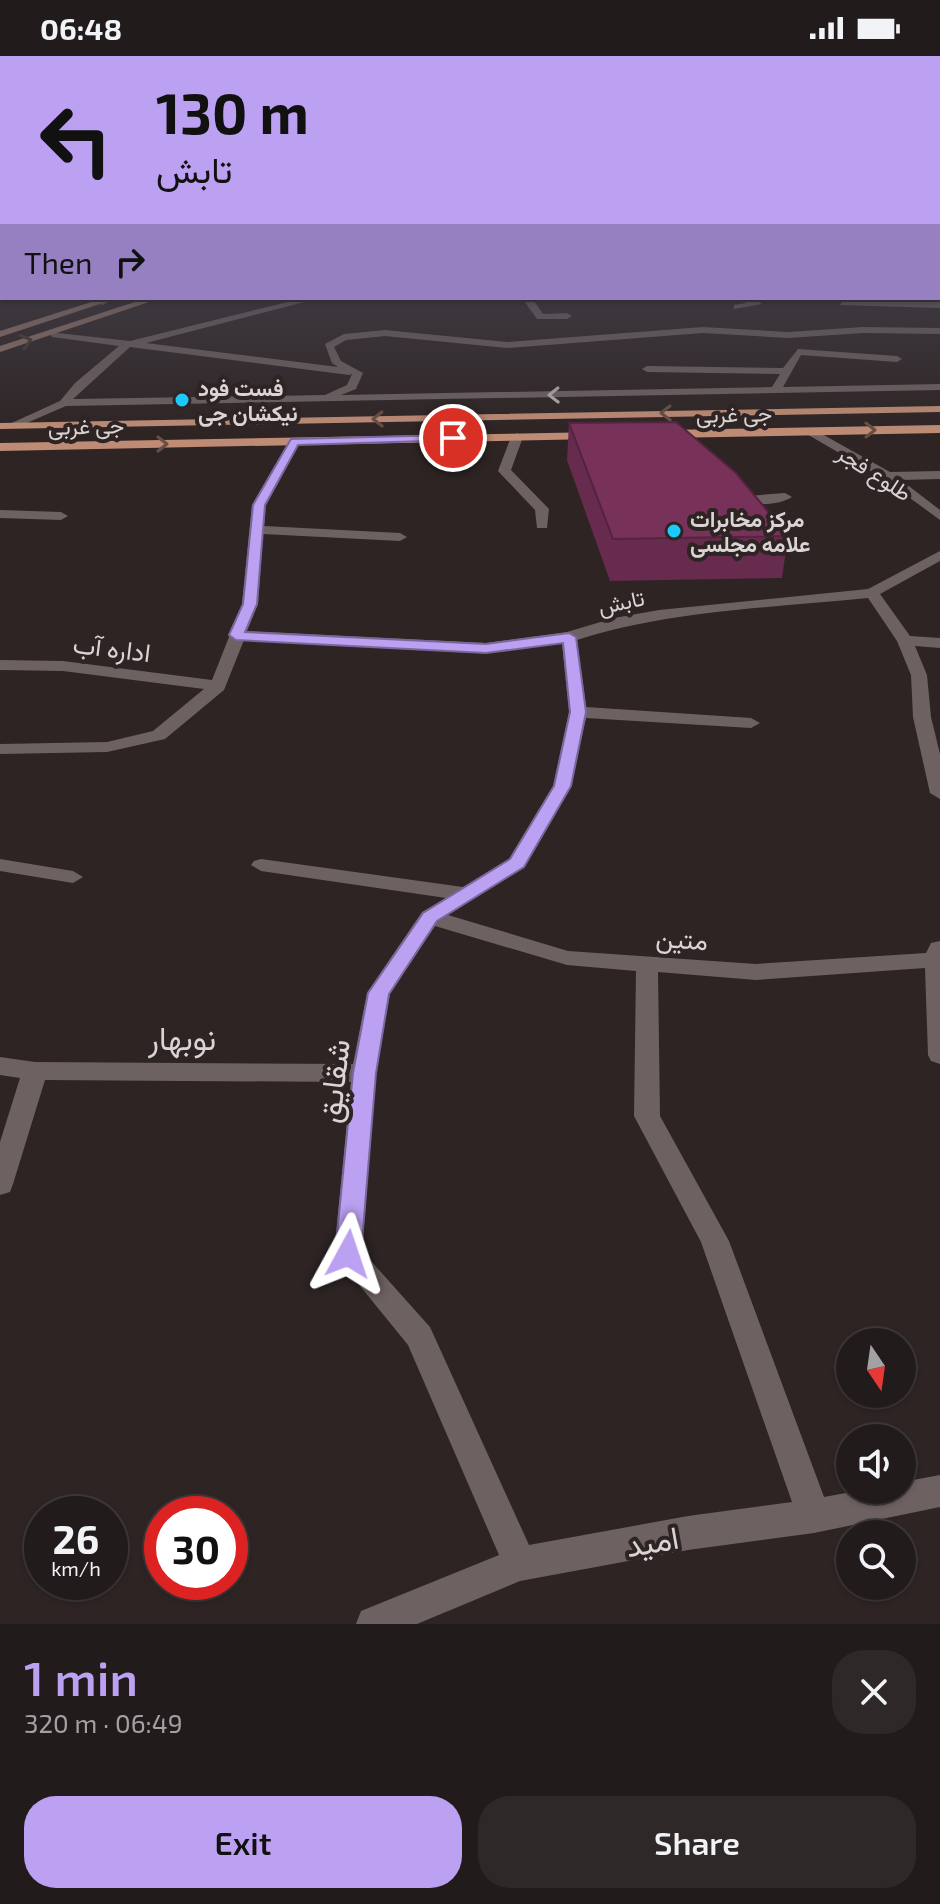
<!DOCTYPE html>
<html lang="en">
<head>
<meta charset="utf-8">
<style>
	body { margin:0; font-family:"Exo 2",Vazirmatn,sans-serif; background:#2e2828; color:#f1f3f6; height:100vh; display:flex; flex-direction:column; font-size:30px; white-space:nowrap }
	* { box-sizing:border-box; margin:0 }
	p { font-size:26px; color:#a2a1a3 }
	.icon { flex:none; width:44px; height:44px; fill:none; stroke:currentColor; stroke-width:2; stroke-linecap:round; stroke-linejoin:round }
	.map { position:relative; height:1568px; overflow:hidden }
	.side { display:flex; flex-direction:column; background:#221b1b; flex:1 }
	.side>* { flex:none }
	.hud { position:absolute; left:0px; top:0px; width:940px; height:244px; box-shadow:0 2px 6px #0004,0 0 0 2px #3f393a; background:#bca0f2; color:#111; overflow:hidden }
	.needle { width:52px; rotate:167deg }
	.fabs { position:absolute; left:836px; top:1272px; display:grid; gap:16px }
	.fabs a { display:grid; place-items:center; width:80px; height:80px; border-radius:50%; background:#221b1b; box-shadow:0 2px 6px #0004,0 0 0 2px #3f393a; font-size:40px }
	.speed { position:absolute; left:24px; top:1440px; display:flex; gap:16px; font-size:40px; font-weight:700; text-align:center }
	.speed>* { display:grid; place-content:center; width:104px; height:104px; border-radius:50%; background:#221b1b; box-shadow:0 2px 6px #0004,0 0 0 2px #3f393a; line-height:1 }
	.speed small { font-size:20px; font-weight:400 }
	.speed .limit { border:12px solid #d22; background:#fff; color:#111 }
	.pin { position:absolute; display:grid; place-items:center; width:68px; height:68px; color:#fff; margin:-34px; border:4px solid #fff; border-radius:50%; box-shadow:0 2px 8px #0007 }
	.me { position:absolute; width:88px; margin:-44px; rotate:5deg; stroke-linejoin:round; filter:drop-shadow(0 0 6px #0008) }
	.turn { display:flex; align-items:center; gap:28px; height:168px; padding:0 24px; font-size:36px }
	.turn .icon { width:104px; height:104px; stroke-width:2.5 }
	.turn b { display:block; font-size:56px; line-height:68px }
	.then { display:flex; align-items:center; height:76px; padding:0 24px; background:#0003; gap:16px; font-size:30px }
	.round { display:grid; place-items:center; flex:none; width:84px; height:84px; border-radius:32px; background:#2e2828 }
	.head { display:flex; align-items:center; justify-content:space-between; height:136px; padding:0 24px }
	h1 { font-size:48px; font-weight:600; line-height:60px; color:#bca0f2 }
	.primary-button { display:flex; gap:16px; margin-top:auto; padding:16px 24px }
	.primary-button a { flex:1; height:92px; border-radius:32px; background:#bca0f2; color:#111; font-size:32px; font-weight:600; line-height:92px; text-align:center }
	.primary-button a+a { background:#2e2828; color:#f1f3f6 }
	.status { display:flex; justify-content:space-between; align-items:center; height:56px; padding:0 40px; background:#221b1b; direction:ltr }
	.status svg { height:22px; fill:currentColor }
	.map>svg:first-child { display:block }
</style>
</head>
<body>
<div class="status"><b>06:48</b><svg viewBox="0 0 49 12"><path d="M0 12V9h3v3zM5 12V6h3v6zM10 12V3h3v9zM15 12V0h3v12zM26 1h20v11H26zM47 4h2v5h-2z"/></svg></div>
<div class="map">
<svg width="940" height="1568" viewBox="0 0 940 1568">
	<rect width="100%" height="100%" fill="#2e2424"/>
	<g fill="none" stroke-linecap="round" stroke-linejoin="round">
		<path fill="#6e6161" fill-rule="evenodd" d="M 938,168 L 940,168 L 940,172 L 938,172 Z
			M 0,181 L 2,181 L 2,185 L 0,185 Z
			M 938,195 L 940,195 L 940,199 L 938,199 Z
			M 938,218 L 940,218 L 940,224 L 938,224 Z
			M 0,237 L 2,242 L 5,242 L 0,243 Z
			M 78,242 L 97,242 L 108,246 L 103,249 Z
			M 304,242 L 320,242 L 146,287 L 338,311 L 332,307 L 325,288 L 344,278 L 385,274 L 507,286 L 703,271 L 788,276 L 863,271 L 940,272 L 940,278 L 863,277 L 788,282 L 703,277 L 507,292 L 385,280 L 346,284 L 334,291 L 341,305 L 363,317 L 356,333 L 341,339 L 772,331 L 780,318 L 647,316 L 642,313 L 647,310 L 783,312 L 798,293 L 897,300 L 902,303 L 897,306 L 801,299 L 783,331 L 940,328 L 940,334 L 66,350 L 15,372 L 5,370 L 60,345 L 75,327 L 119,290 L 52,281 L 49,276 L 130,285 ZM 130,291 L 349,319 L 352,318 L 347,329 L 325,339 L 73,343 Z
			M 411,242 L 491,242 L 486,245 L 416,245 Z
			M 522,242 L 532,242 L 543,258 L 567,257 L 572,260 L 567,263 L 537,263 Z
			M 738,242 L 751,242 L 762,248 L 734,253 L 734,249 L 746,247 Z
			M 843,244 L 940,246 L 940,252 L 840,249 Z
			M 805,373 L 813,373 L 890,416 L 940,415 L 940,423 L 901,424 L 940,454 L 940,464 L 884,423 L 805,377 Z
			M 517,377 L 523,381 L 511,414 L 549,453 L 547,472 L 537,472 L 535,454 L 498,415 L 511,381 Z
			M 291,382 L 301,385 L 266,449 L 264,470 L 400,477 L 407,481 L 400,485 L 263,478 L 258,548 L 247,575 L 486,587 L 567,576 L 614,562 L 659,554 L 868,533 L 940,495 L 940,505 L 880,538 L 910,580 L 940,582 L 940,592 L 915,590 L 927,619 L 931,661 L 940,698 L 940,743 L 930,737 L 913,661 L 911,619 L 897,585 L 868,542 C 771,552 670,554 577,584 L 586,651 L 751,662 L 760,667 L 751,672 L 586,662 L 571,730 L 524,811 L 448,859 L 568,895 L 756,908 L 926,897 L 931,887 L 940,885 L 940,1008 L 931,1005 L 928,999 L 925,912 L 756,924 L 658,916 L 660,1060 L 729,1185 L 824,1441 L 862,1434 L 902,1434 L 902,1426 L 940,1419 L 940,1451 L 814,1477 L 688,1494 L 520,1525 L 417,1568 L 356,1568 L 361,1555 L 499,1499 L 408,1289 L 334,1198 L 351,1026 L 45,1024 L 13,1128 L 10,1136 L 0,1139 L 0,1086 L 20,1022 L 0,1019 L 0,1001 L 35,1006 L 353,1008 L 367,937 L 422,856 L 446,842 L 261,815 L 251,809 L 254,805 L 261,803 L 463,831 L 509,803 L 553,730 L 569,656 L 562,587 L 486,597 L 244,584 L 224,634 L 165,683 L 107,696 L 0,698 L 0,688 L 107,686 L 153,675 L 204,633 L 63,615 L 0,614 L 0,604 L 63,605 L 212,624 L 242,548 L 252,449 ZM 435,870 L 567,909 L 636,915 L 634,1060 L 701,1186 L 792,1446 L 688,1460 L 529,1489 L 430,1271 L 362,1195 L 376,1017 L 390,938 Z
			M 734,432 L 748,440 L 785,437 L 792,441 C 775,452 742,450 728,436 Z
			M 0,454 L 61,456 L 68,460 L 61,464 L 0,462 Z
			M 0,803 L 73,815 L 83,821 L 73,827 L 0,815 Z"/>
		<path fill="#96776b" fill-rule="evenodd" d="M 104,242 L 118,242 L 0,281 L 0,275 Z
			M 147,242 L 161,242 L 0,296 L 0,290 Z"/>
		<path fill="#be8c75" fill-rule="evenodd" d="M 940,350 L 940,356 L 0,373 L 0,367 Z
			M 940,369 L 940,377 L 664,382 L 658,378 L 664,374 Z
			M 600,376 L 600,382 L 596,383 L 0,395 L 0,387 Z"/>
	</g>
	<path fill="#672b4d" d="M 569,367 L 788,480 L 782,522 L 610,525 L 567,404 Z"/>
	<path fill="#78325a" stroke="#54233f" stroke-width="2" d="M 676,366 L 736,417 L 788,480 L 613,483 L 569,367 Z"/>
	<defs><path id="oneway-chevron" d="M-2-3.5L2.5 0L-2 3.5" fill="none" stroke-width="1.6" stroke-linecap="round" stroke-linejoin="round" transform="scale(2)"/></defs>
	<use stroke="#483936" href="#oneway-chevron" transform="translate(26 285) rotate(-16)"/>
	<use stroke="#b5acac" href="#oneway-chevron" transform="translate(554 339) rotate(179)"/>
	<g stroke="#684e44">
		<use href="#oneway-chevron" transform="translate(666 357) rotate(179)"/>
		<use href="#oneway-chevron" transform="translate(378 363) rotate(179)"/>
		<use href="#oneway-chevron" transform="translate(870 374) rotate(-1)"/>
		<use href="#oneway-chevron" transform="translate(162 388) rotate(-1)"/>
	</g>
	<linearGradient id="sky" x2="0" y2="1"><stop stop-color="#191414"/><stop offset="0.42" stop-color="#464550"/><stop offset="1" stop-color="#464550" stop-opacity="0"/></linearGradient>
	<rect width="940" height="378" fill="url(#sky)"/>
	<path fill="#bca0f2" stroke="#7a689d" stroke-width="2" d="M 453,379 L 459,382 L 457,384 L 298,389 L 265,449 L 257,548 L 245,576 L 486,588 L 569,577 L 576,581 L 586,656 L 571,730 L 524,811 L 437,865 L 389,938 L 376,1017 L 361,1198 L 357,1206 L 348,1209 L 339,1206 L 335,1198 L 353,1017 L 368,937 L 423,857 L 510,803 L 554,730 L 570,656 L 563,587 L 486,597 L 236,584 L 229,579 L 243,548 L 253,449 L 291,383 Z"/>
	<g fill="#1dc9fc" stroke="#2e2424" stroke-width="3">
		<circle cx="182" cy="344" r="8"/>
		<circle cx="674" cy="475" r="8"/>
	</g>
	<g text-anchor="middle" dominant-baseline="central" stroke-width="8" stroke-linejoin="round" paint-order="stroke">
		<g font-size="22" font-weight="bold" fill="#dbd4d4" stroke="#2e2424" text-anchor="start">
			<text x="198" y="331">فست فود<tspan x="198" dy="25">نیکشان جی</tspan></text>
			<text x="690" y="462">مرکز مخابرات<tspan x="690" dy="25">علامه مجلسی</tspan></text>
		</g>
		<g font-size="22" fill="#dbd4d4" stroke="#2e2424">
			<text transform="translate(734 357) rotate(-1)">جی غربی</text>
			<text transform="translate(86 369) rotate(-1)">جی غربی</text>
			<text transform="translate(875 416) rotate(33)">طلوع فجر</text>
			<text transform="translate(621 545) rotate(-12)">تابش</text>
		</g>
		<g font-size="26" fill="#dbd4d4" stroke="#2e2424">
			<text transform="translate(112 591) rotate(7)">اداره آب</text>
			<text transform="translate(682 882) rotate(4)">متین</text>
		</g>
		<g font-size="32" fill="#dbd4d4" stroke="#2e2424">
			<text x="182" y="981">نوبهار</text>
			<text transform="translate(332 1025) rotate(-83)">شقایق</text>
			<text transform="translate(652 1484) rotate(-10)">امید</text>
		</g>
	</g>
</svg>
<div class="fabs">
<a><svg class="needle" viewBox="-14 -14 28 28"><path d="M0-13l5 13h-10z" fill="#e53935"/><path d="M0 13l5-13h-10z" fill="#a2a1a3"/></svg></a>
<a><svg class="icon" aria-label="sound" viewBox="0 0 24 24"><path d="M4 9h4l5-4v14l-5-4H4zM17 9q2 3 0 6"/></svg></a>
<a><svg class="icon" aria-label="search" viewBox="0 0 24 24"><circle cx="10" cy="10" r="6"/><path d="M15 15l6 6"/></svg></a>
</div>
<div class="speed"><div>26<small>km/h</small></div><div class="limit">30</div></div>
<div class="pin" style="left:453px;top:382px;background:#d93025"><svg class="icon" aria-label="arrive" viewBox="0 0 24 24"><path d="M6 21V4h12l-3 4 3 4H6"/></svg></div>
<svg class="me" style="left:348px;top:1198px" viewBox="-20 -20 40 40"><path d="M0-17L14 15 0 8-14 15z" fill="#bca0f2" stroke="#fff" stroke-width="4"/></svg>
<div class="hud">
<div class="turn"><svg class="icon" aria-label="left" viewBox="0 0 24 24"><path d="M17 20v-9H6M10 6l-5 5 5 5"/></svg><div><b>130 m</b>تابش</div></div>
<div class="then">Then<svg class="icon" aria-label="right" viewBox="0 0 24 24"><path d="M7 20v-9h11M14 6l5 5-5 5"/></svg></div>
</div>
</div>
<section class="side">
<div class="head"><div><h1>1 min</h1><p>320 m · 06:49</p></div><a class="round"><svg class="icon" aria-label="close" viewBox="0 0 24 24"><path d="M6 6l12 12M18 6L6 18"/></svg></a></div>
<div class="primary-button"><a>Exit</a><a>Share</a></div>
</section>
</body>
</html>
